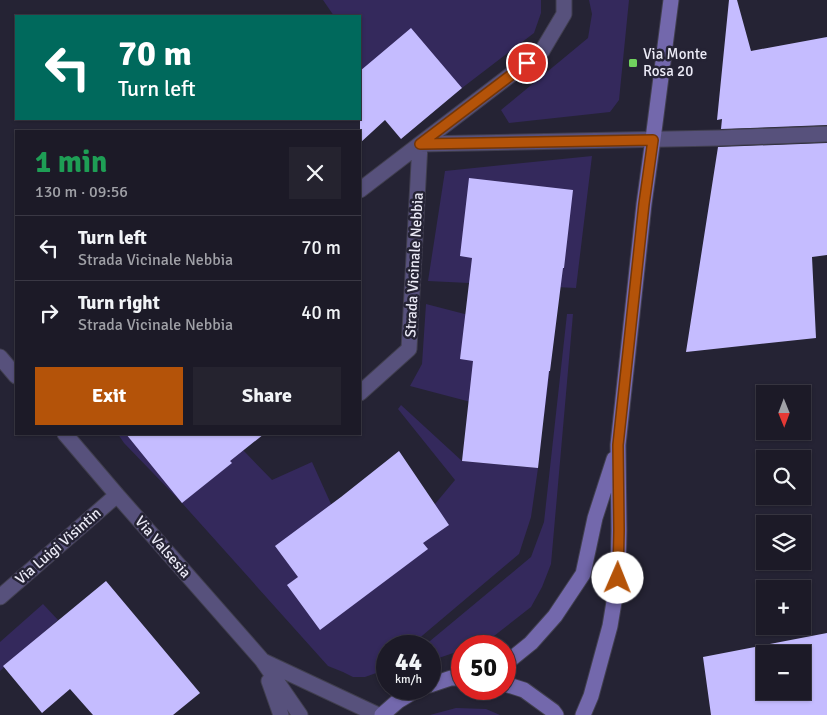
<!DOCTYPE html>
<html lang="en">
<head>
<meta charset="utf-8">
<style>
	body { margin:0; font-family:Signika,sans-serif; background:#25232f; color:#f1f3f6; height:100vh; display:flex; flex-direction:column; font-size:19px; white-space:nowrap }
	* { box-sizing:border-box; margin:0 }
	p { font-size:16px; color:#a0a1a7 }
	.icon { flex:none; width:28px; height:28px; fill:none; stroke:currentColor; stroke-width:2; stroke-linecap:round; stroke-linejoin:round }
	.map { position:relative; flex:1; overflow:hidden }
	.drawer { position:absolute; left:15px; top:130px; width:346px; height:305px; display:flex; flex-direction:column; background:#1c1a27; border-radius:0px; box-shadow:0 1px 4px #0004,0 0 0 1px #3a3844 }
	.drawer>* { flex:none }
	.banner { position:absolute; left:15px; top:15px; width:346px; height:105px; border-radius:0px; box-shadow:0 1px 4px #0004,0 0 0 1px #3a3844; background:#00695c; color:#fff; overflow:hidden }
	.needle { width:32px; rotate:179deg }
	.controls { position:absolute; left:756px; top:385px; display:grid; gap:10px }
	.controls a { display:grid; place-items:center; width:55px; height:55px; border-radius:0px; background:#1c1a27; box-shadow:0 1px 4px #0004,0 0 0 1px #3a3844; font-size:25px }
	.speed { position:absolute; left:376px; top:635px; display:flex; gap:10px; font-size:25px; font-weight:700; text-align:center }
	.speed>* { display:grid; place-content:center; width:65px; height:65px; border-radius:50%; background:#1c1a27; box-shadow:0 1px 4px #0004,0 0 0 1px #3a3844; line-height:1 }
	.speed small { font-size:12px; font-weight:400 }
	.speed .limit { border:8px solid #d22; background:#fff; color:#111 }
	.pin { position:absolute; display:grid; place-items:center; width:42px; height:42px; color:#fff; margin:-21px; border:2px solid #fff; border-radius:50%; box-shadow:0 1px 5px #0007 }
	.me { position:absolute; width:55px; margin:-28px; rotate:1deg; stroke-linejoin:round; filter:drop-shadow(0 0 4px #0008) }
	.turn { display:flex; align-items:center; gap:18px; height:105px; padding:0 20px; font-size:22px }
	.turn .icon { width:65px; height:65px; stroke-width:2.5 }
	.turn b { display:block; font-size:35px; line-height:42px }
	.round { display:grid; place-items:center; flex:none; width:52px; height:52px; border-radius:0px; background:#25232f }
	.overview { display:flex; align-items:center; justify-content:space-between; height:85px; padding:0 20px }
	h1 { font-size:30px; font-weight:800; line-height:38px; color:#1e9e55 }
	.action { display:flex; gap:10px; margin-top:auto; padding:10px 20px }
	.action a { flex:1; height:58px; border-radius:0px; background:#b45309; color:#fff; font-size:20px; font-weight:800; line-height:58px; text-align:center }
	.action a+a { background:#25232f; color:#f1f3f6 }
	ul { padding:0; list-style:none }
	li { display:flex; align-items:center; gap:15px; height:65px; padding:0 20px; border-top:1px solid #3a3844 }
	li div { flex:1 }
	li b { display:block; font-size:19px }
	li em { font-style:normal }
	.map>svg:first-child { display:block }
</style>
</head>
<body>
<div class="map">
<svg width="827" height="715" viewBox="0 0 827 715">
	<rect width="100%" height="100%" fill="#252334"/>
	<path fill="#34295c" d="M 323,0 L 541,0 L 541,13 L 534,33 L 462,88 L 360,78 L 360,16 L 334,16 Z
		M 589,0 L 629,0 L 619,100 L 610,112 L 509,123 L 501,110 L 588,38 L 592,14 Z
		M 592,156 L 576,288 L 428,281 L 445,171 Z
		M 426,304 L 554,337 L 544,416 L 501,410 L 410,386 L 422,364 Z
		M 567,314 L 573,314 L 551,564 L 542,587 L 531,607 L 485,643 L 474,646 L 462,646 L 462,650 L 430,661 L 430,646 L 424,646 L 531,557 L 544,522 Z
		M 401,405 L 462,461 L 538,468 L 531,517 L 519,554 L 410,646 L 388,646 L 387,665 L 379,672 L 365,677 L 353,677 L 343,672 L 328,666 L 182,503 L 124,443 L 118,434 L 230,434 L 243,450 L 272,480 L 312,462 L 331,504 L 435,504 L 455,480 L 398,409 Z
		M 43,604 L 58,620 L 0,671 L 0,642 Z
		M 456,708 L 486,709 L 500,715 L 430,715 Z"/>
	<path fill="#c5bcff" fill-rule="evenodd" d="M 729,0 L 737,0 L 751,51 L 827,37 L 827,125 L 721,129 L 722,119 L 717,120 Z
		M 411,28 L 462,88 L 401,139 L 385,120 L 360,143 L 360,71 Z
		M 827,143 L 827,255 L 812,257 L 816,338 L 686,352 L 718,147 Z
		M 469,178 L 573,190 L 564,268 L 563,268 L 550,371 L 549,371 L 538,468 L 462,461 L 473,361 L 460,359 L 472,258 L 460,256 Z
		M 126,434 L 264,434 L 230,461 L 232,463 L 182,503 Z
		M 399,451 L 449,525 L 423,543 L 428,549 L 320,630 L 287,585 L 298,577 L 275,546 L 341,497 Z
		M 106,581 L 200,693 L 173,715 L 93,715 L 70,689 L 42,713 L 3,666 Z
		M 827,633 L 827,715 L 711,715 L 703,657 ZM 765,654 L 802,654 L 802,691 L 765,691 Z"/>
	<g fill="none" stroke-linecap="round" stroke-linejoin="round">
		<defs>
			<path id="street" d="M 360,190 L 420,144 L 719,138 L 827,134
				M 0,357 L 16,376
				M 360,393 L 409,349 L 420,144 L 542,51 L 564,14 L 564,0
				M 65,434 L 117,495 L 262,660 L 300,715
				M 0,597 L 117,495
				M 263,661 L 378,715
				M 269,681 L 281,715"/>
			<path id="secondary" d="M 505,664 L 531,643 L 555,616 L 583,574 L 595,518 L 614,459
				M 505,684 L 524,690 L 553,711 L 556,715
				M 430,685 L 451,678 L 462,678
				M 382,715 L 398,701 L 418,689
				M 583,715 L 591,696 L 610,626 L 618,578 L 619,530 L 618,445 L 644,204 L 653,139 L 671,0"/>
		</defs>
		<use href="#street" stroke="#413f4f" stroke-width="17"/>
		<use href="#secondary" stroke="#413f4f" stroke-width="17"/>
		<use href="#street" stroke="#57517c" stroke-width="15"/>
		<use href="#secondary" stroke="#7368ac" stroke-width="15"/>
	</g>
	<g fill="none" stroke-linecap="round" stroke-linejoin="round">
		<defs>
			<path id="route" d="M 527,63 L 420,144 L 653,140 L 644,204 L 618,445 L 619,530 L 618,578"/>
		</defs>
		<use href="#route" stroke="#753606" stroke-width="12"/>
		<use href="#route" stroke="#b45309" stroke-width="9"/>
	</g>
	<rect fill="#71d25e" stroke="#252334" stroke-width="2" x="628" y="58" width="10" height="10" rx="2.5"/>
	<g text-anchor="middle" dominant-baseline="central" stroke-width="5" stroke-linejoin="round" paint-order="stroke">
		<g font-size="15" fill="#ebeaf6" stroke="#252334" text-anchor="start">
			<text x="643" y="54">Via Monte<tspan x="643" dy="17">Rosa 20</tspan></text>
		</g>
		<g font-size="15" fill="#ebeaf6" stroke="#252334">
			<text transform="translate(414 265) rotate(-87)">Strada Vicinale Nebbia</text>
			<text transform="translate(58 546) rotate(-41)">Via Luigi Visintin</text>
			<text transform="translate(163 547) rotate(49)">Via Valsesia</text>
		</g>
	</g>
</svg>
<div class="controls">
<a><svg class="needle" viewBox="-14 -14 28 28"><path d="M0-13l5 13h-10z" fill="#e53935"/><path d="M0 13l5-13h-10z" fill="#a0a1a7"/></svg></a>
<a><svg class="icon" aria-label="search" viewBox="0 0 24 24"><circle cx="10" cy="10" r="6"/><path d="M15 15l6 6"/></svg></a>
<a><svg class="icon" aria-label="layers" viewBox="0 0 24 24"><path d="M12 4l9 5-9 5-9-5zM3 14l9 5 9-5"/></svg></a>
<a>+</a>
<a>−</a>
</div>
<div class="speed"><div>44<small>km/h</small></div><div class="limit">50</div></div>
<div class="pin" style="left:527px;top:63px;background:#d93025"><svg class="icon" aria-label="arrive" viewBox="0 0 24 24"><path d="M6 21V4h12l-3 4 3 4H6"/></svg></div>
<svg class="me" style="left:618px;top:578px" viewBox="-20 -20 40 40"><circle r="19" fill="#fff"/><path d="M0-13L10 11 0 6-10 11z" fill="#b45309"/></svg>
<div class="banner">
<div class="turn"><svg class="icon" aria-label="left" viewBox="0 0 24 24"><path d="M17 20v-9H6M10 6l-5 5 5 5"/></svg><div><b>70 m</b>Turn left</div></div>
</div>
<section class="drawer">
<div class="overview"><div><h1>1 min</h1><p>130 m · 09:56</p></div><a class="round"><svg class="icon" aria-label="close" viewBox="0 0 24 24"><path d="M6 6l12 12M18 6L6 18"/></svg></a></div>
<ul>
<li><svg class="icon" aria-label="left" viewBox="0 0 24 24"><path d="M17 20v-9H6M10 6l-5 5 5 5"/></svg><div><b>Turn left</b><p>Strada Vicinale Nebbia</p></div><em>70 m</em></li>
<li><svg class="icon" aria-label="right" viewBox="0 0 24 24"><path d="M7 20v-9h11M14 6l5 5-5 5"/></svg><div><b>Turn right</b><p>Strada Vicinale Nebbia</p></div><em>40 m</em></li>
</ul>
<div class="action"><a>Exit</a><a>Share</a></div>
</section>
</div>
</body>
</html>
